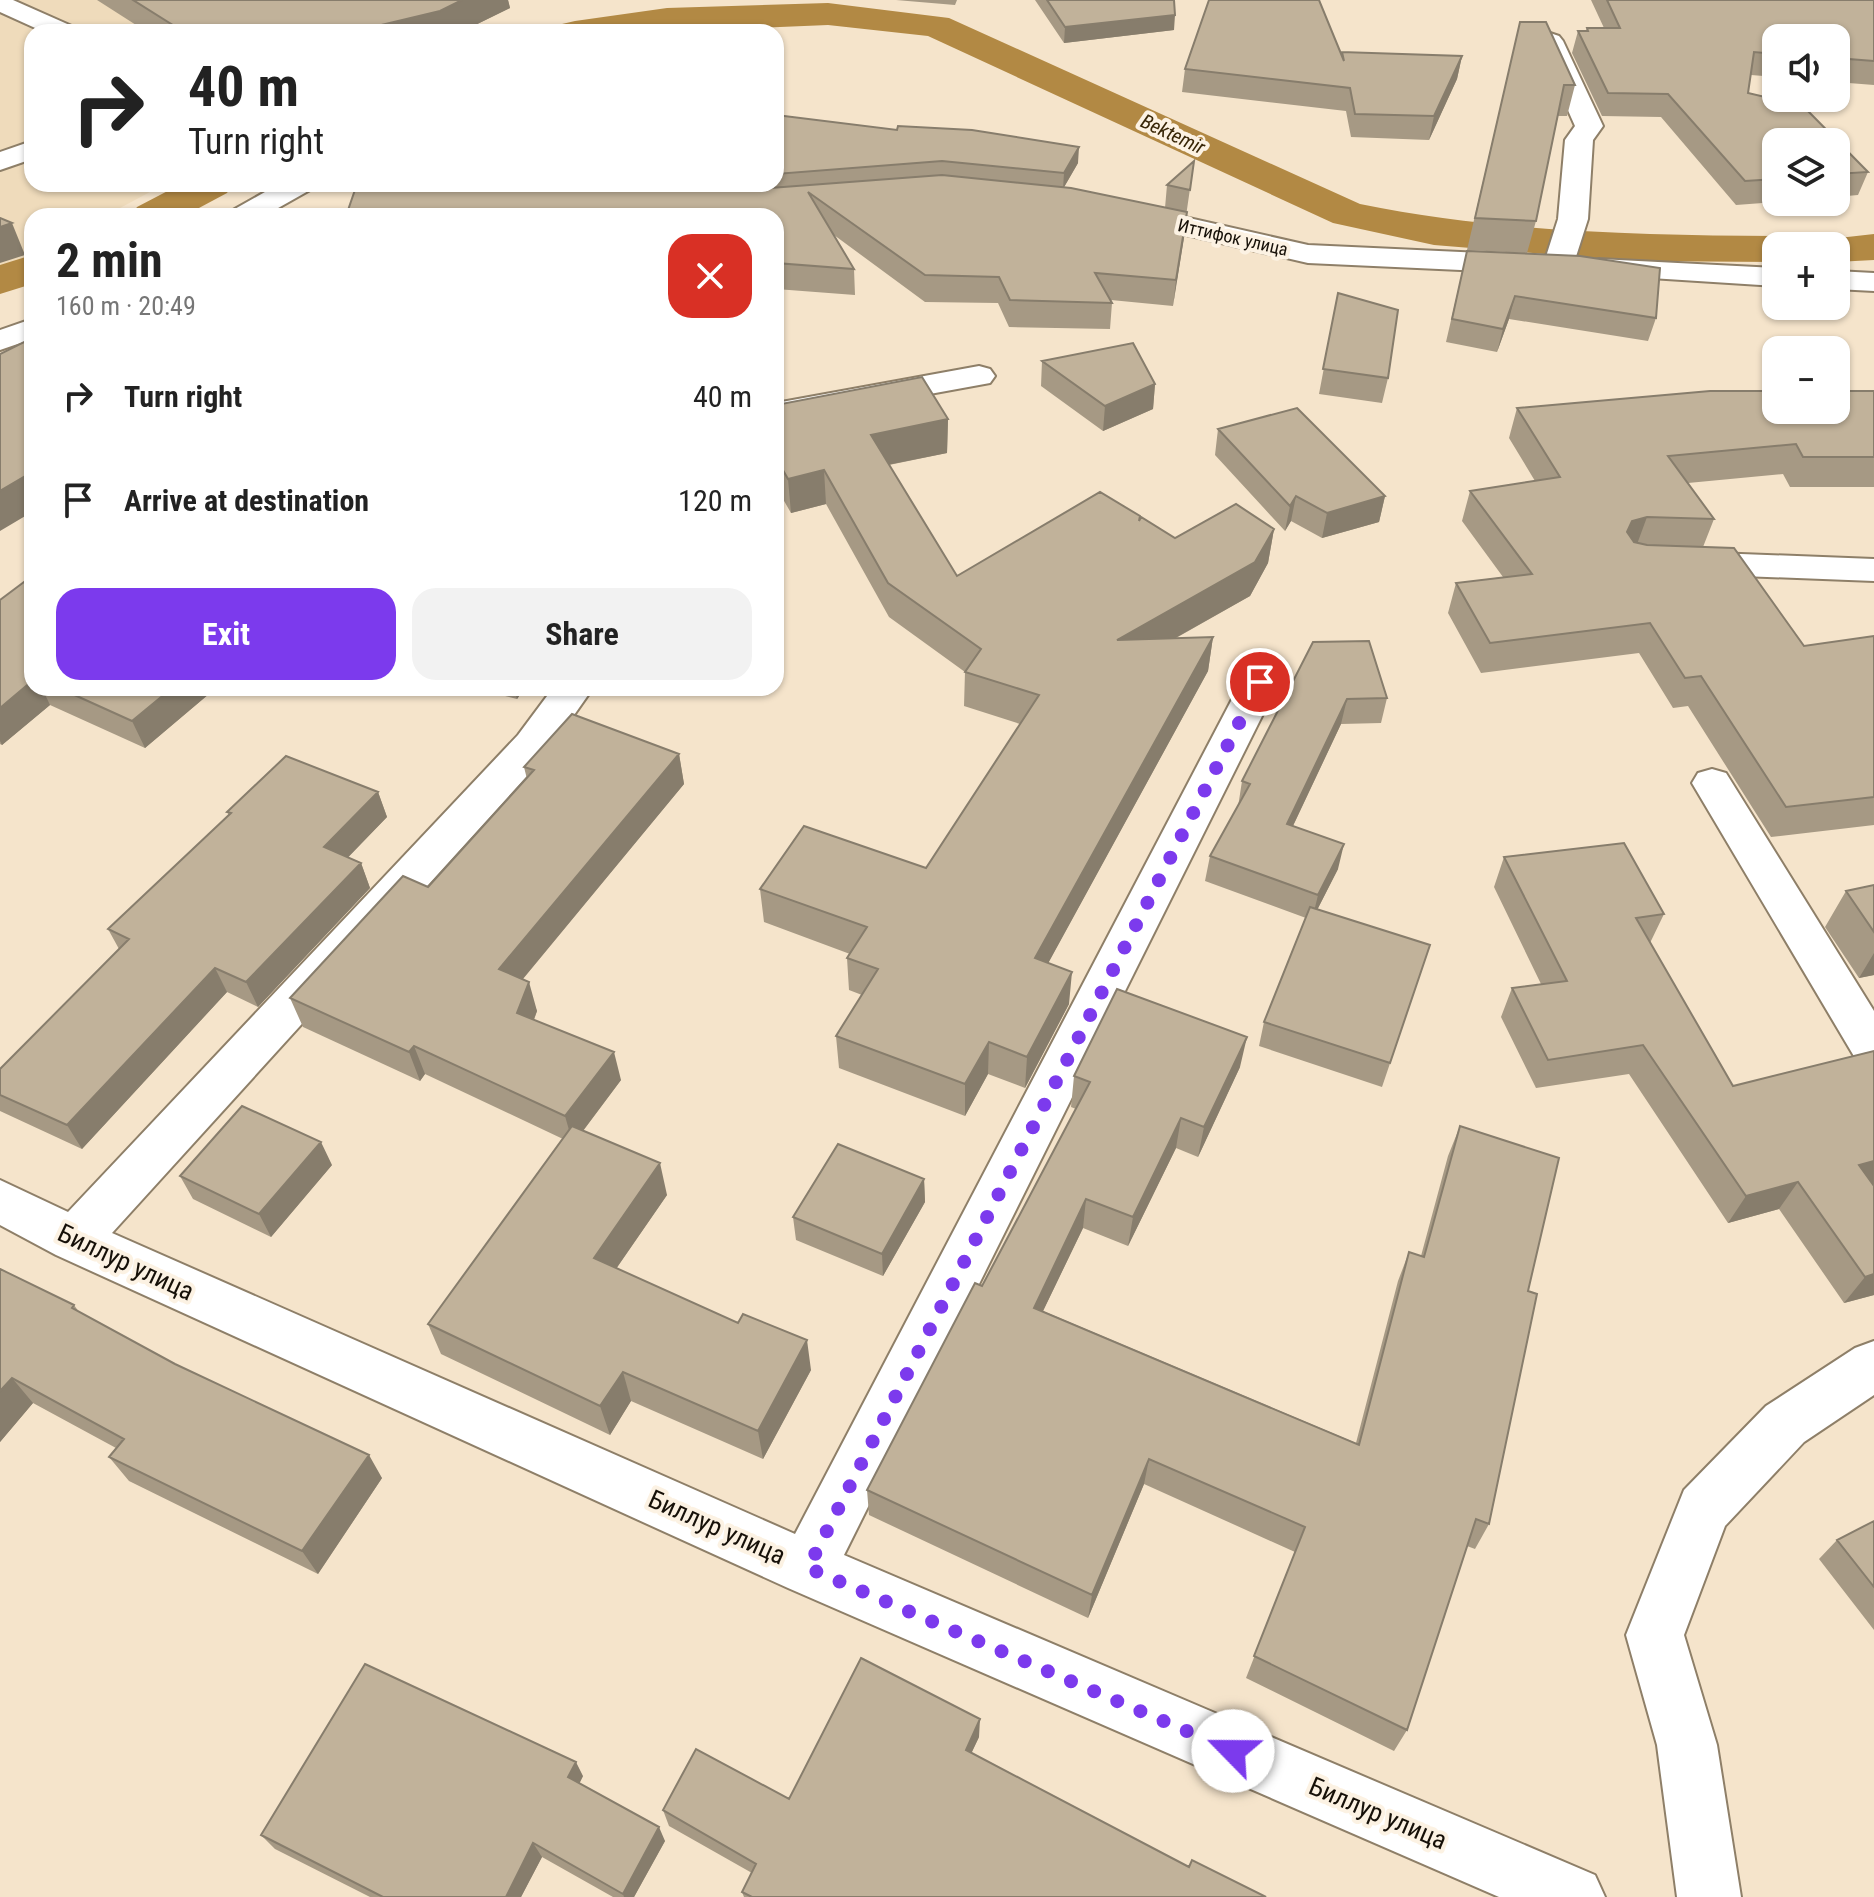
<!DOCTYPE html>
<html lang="en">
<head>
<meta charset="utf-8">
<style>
	body { margin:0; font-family:"Roboto Condensed",sans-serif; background:#f2f2f2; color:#222; height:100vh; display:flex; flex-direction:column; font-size:30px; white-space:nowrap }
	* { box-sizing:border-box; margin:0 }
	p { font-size:26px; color:#767676 }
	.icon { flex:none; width:44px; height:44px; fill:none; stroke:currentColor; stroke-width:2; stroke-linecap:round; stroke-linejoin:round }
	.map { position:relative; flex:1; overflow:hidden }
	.drawer { position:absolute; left:24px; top:208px; width:760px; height:488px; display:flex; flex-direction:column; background:#fff; border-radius:24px; box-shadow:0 2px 6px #0004 }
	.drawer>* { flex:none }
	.hud { position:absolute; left:24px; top:24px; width:760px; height:168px; border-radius:24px; box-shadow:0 2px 6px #0004; background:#fff; color:#222; overflow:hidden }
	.fabs { position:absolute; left:1762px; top:24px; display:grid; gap:16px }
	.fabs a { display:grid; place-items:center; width:88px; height:88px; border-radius:16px; background:#fff; box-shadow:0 2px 6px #0004; font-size:40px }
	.pin { position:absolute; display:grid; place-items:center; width:68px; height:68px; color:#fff; margin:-34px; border:4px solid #fff; border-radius:50%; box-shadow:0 2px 8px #0007 }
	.me { position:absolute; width:88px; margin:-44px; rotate:293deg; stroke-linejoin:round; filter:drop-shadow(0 0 6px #0008) }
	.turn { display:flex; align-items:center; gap:28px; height:168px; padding:0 32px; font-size:36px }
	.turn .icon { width:104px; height:104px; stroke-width:2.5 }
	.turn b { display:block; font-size:56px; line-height:68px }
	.round { display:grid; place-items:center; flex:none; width:84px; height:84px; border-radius:24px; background:#f2f2f2 }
	.summary { display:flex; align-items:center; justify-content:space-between; height:136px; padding:0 32px }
	h1 { font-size:48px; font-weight:700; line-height:60px }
	.action { display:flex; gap:16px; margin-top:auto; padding:16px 32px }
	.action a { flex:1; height:92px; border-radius:24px; background:#7c3aed; color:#fff; font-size:32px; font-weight:700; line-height:92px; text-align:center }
	.action a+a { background:#f2f2f2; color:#222 }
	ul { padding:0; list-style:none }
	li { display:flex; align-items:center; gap:24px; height:104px; padding:0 32px }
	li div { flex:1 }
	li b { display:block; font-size:30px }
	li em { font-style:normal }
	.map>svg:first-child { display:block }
</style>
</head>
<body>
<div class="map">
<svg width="1874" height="1897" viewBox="0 0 1874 1897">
	<rect width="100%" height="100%" fill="#f5e4cb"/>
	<path fill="#efdbbb" d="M 0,0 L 288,0 L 347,32 L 32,32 L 32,184 L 165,184 L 105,216 L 32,216 L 32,255 L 0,269 Z"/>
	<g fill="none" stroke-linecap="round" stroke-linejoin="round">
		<path fill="#b28944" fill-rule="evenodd" d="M 828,3 L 949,18 L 1360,204 C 1497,232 1637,235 1776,236 L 1791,240 L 1796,246 L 1776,246 L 1776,262 L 1630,261 L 1434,245 L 1333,223 L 928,36 L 828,25 L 652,32 L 557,32 L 562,24 L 575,21 L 667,8 Z
			M 181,184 L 233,184 L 227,193 L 184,216 L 131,216 L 137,207 Z
			M 1874,234 L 1874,260 L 1836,262 L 1836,246 L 1816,246 L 1821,240 Z
			M 32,255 L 32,284 L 0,294 L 0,265 Z"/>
		<defs>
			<path id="minor" d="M 0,0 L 13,0 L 74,27 L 78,32 L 44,32 L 0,12 Z
				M 1550,33 L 1559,36 L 1563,41 L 1603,126 L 1593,140 L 1588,219 L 1573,266 L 1569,272 L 1558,275 L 1547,272 L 1543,266 L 1558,219 L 1565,140 L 1575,126 L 1537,41 L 1541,36 Z
				M 32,141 L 32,159 L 0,170 L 0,152 Z
				M 279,184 L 314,184 L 310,190 L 264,216 L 228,216 L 233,210 Z
				M 1127,204 L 1308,245 L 1526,255 L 1537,258 L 1541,264 L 1537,270 L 1526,273 L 1308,263 L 1117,219 L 1113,213 L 1117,207 Z
				M 1599,259 L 1776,268 L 1776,286 L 1588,274 L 1584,268 L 1588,262 Z
				M 1836,271 L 1874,273 L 1874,291 L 1836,289 Z
				M 32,319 L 32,339 L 0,350 L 0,330 Z
				M 979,366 L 990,369 L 995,376 L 990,383 L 793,419 L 788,426 L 776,429 L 776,403 Z
				M 1689,552 L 1874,559 L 1874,581 L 1689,574 L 1676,571 L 1671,563 L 1676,555 Z
				M 1260,669 L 1274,673 L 1279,682 L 844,1555 L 1595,1875 L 1605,1897 L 1499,1897 L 788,1588 L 56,1255 L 0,1225 L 0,1180 L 68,1212 L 518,735 L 553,688 L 593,688 L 546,755 L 112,1233 L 795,1534 L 1241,682 L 1246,673 Z
				M 1712,769 L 1726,773 L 1874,1011 L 1874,1068 L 1858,1063 L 1692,783 L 1698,773 Z
				M 1874,1341 L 1874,1395 L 1804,1442 L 1725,1526 L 1684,1635 L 1717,1745 L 1741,1897 L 1677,1897 L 1657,1745 L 1626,1635 L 1684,1490 L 1766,1406 L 1855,1348 Z"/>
		</defs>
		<use href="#minor" stroke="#8e7f68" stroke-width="4"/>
		<use href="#minor" fill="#fff" fill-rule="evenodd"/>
	</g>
	<path fill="#a69984" d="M 97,0 L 508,0 L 510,8 L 461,32 L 147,32 Z
		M 896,0 L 957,0 L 955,5 Z
		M 1035,0 L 1174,0 L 1174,30 L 1064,43 Z
		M 1591,0 L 1874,0 L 1874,85 L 1836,82 L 1836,38 L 1776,38 L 1776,77 L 1751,75 L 1748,93 L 1803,106 L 1868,172 L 1858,195 L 1836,197 L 1836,142 L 1776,142 L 1776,202 L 1736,205 L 1661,117 L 1602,116 L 1572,53 L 1578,31 L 1586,31 L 1587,28 L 1604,28 Z
		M 1520,22 L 1575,85 L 1567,116 L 1558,116 L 1536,221 L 1527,253 L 1467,250 Z
		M 1342,52 L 1462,56 L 1457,79 L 1429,140 L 1351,137 L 1346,111 L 1182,92 L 1185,69 L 1342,55 Z
		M 776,115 L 1078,163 L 1064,187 L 1165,208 L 1167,185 L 1194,161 L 1173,306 L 1111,300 L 1112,303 L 1110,329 L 1009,327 L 998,303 L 925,302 L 834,235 L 854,269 L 855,295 L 776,289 L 776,216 L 357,184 L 776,184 Z
		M 1467,251 L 1656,318 L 1648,341 L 1509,319 L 1497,352 L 1446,342 Z
		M 1338,293 L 1388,378 L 1382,403 L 1319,394 Z
		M 1042,361 L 1155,384 L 1153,409 L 1103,431 L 1041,386 Z
		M 1874,391 L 1874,487 L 1790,487 L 1783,474 L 1688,483 L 1714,519 L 1703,547 L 1804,646 L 1874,636 L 1874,825 L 1771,837 L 1688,706 L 1673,708 L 1639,653 L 1481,673 L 1448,613 L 1456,583 L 1503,577 L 1462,521 L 1470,491 L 1535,481 L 1509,438 L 1517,408 Z
		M 776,405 L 948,419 L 947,453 L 889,465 L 957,576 L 1140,521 L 1175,538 L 1274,529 L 1268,563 L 1250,596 L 1176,638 L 1213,637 L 1208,671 L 1048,963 L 1069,1004 L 1025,1088 L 988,1074 L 965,1116 L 839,1068 L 836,1036 L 862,995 L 849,990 L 847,958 L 850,954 L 764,922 L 760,889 L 926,868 L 1020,724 L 964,706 L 965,672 L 889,617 L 826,504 L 791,513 L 776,487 Z
		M 1218,429 L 1385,496 L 1379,522 L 1322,538 L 1291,521 L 1285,531 L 1215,455 Z
		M 0,600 L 32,688 L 216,688 L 145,748 L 50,705 L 2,745 L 0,744 Z
		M 1313,642 L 1387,698 L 1381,723 L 1341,724 L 1293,826 L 1338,869 L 1317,910 L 1430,945 L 1382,1087 L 1259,1046 L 1264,1022 L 1306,918 L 1205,881 L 1210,856 L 1238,807 L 1242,781 Z
		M 474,688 L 525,688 L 517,699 Z
		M 679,754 L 684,784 L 523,979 L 537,1011 L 534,1020 L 621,1080 L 583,1131 L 667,1195 L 616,1269 L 811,1370 L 763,1459 L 631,1401 L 610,1435 L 441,1354 L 428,1324 L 563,1139 L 425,1074 L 420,1081 L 303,1027 L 290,998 L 428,887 L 527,779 L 524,767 Z
		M 378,792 L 387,817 L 348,857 L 361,863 L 370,888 L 258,1007 L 227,992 L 82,1149 L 0,1111 L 0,1069 L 119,949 L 108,929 L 229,815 L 227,812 Z
		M 1504,857 L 1664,914 L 1650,943 L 1733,1086 L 1873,1184 L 1874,1295 L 1844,1303 L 1779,1209 L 1728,1223 L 1629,1074 L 1536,1088 L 1501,1017 L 1512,988 L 1541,984 L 1494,887 Z
		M 1874,885 L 1874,975 L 1859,978 L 1825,927 L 1846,891 Z
		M 1240,1067 L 1198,1157 L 1176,1148 L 1128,1246 L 1083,1228 L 1043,1311 L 1356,1443 L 1398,1281 L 1409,1252 L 1421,1256 L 1448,1156 L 1460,1126 L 1528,1291 L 1489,1524 L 1475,1549 L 1467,1546 L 1407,1730 L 1394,1751 L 1246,1678 L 1295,1552 L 1144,1484 L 1088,1618 L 869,1515 L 867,1490 L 982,1286 L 1076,1109 L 1071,1107 L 1074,1076 Z
		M 332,1165 L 271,1237 L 193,1199 L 180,1176 Z
		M 924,1179 L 925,1202 L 883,1276 L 796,1240 L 793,1217 Z
		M 0,1269 L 74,1305 L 79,1312 L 382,1478 L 318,1574 L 129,1481 L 109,1457 L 116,1448 L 33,1403 L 0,1442 Z
		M 1874,1521 L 1874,1630 L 1819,1559 L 1837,1540 Z
		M 979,1737 L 971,1753 L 1189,1867 L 1266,1897 L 744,1897 L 742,1892 L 752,1873 L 669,1826 L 663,1810 L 789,1799 Z
		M 583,1776 L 579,1784 L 665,1841 L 634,1897 L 613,1897 L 542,1857 L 521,1897 L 370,1897 L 275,1849 L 261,1835 Z"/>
	<path fill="#877d6c" d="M 462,0 L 508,0 L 510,8 L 461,32 L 352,32 Z
		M 1175,15 L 1174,30 L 1064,43 L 1065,27 Z
		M 1462,56 L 1457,79 L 1429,140 L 1434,116 Z
		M 1079,147 L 1078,163 L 1063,189 L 1064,173 Z
		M 1187,212 L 1184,238 L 1173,306 L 1176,280 Z
		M 12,223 L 25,255 L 0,263 L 0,227 Z
		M 1515,296 L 1509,319 L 1497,352 L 1503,329 Z
		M 1155,384 L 1153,409 L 1103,431 L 1105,406 Z
		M 948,419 L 947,453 L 872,468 L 871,435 Z
		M 824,470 L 826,504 L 791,513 L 788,479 Z
		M 32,472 L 32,512 L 0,531 L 0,491 Z
		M 1296,496 L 1291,521 L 1285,531 L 1290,506 Z
		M 1385,496 L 1379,522 L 1322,538 L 1327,513 Z
		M 1647,517 L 1636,547 L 1627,532 L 1632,521 Z
		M 1274,529 L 1268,563 L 1250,596 L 1113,673 L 1117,640 Z
		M 1213,637 L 1208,671 L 1033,991 L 1035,958 Z
		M 32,681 L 32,688 L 42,688 L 50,705 L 2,745 L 0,741 L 0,708 Z
		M 172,688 L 216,688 L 145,748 L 132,721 Z
		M 514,688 L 525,688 L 517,699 Z
		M 1347,699 L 1341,724 L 1282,849 L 1287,824 Z
		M 679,754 L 684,784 L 507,998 L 499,969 Z
		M 378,792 L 387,817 L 333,873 L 324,847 Z
		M 1344,844 L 1338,869 L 1312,920 L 1318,895 Z
		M 361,863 L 370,888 L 258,1007 L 246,982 Z
		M 1874,953 L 1874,975 L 1859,978 Z
		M 215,968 L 227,992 L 82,1149 L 67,1125 Z
		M 1072,972 L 1069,1004 L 1025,1088 L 1027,1057 Z
		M 529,982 L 537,1011 L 525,1042 L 517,1013 Z
		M 1247,1037 L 1240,1067 L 1198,1157 L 1204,1127 Z
		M 989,1042 L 988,1074 L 965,1116 L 965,1084 Z
		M 414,1046 L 425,1074 L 420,1081 L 409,1052 Z
		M 614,1052 L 621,1080 L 573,1144 L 565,1116 Z
		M 1181,1118 L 1176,1148 L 1128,1246 L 1133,1217 Z
		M 321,1142 L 332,1165 L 271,1237 L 259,1214 Z
		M 1874,1161 L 1874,1184 L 1839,1193 L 1859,1165 Z
		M 660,1163 L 667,1195 L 602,1289 L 594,1258 Z
		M 924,1179 L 925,1202 L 883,1276 L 882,1254 Z
		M 1798,1182 L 1779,1209 L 1728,1223 L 1746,1196 Z
		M 1086,1199 L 1083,1228 L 1031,1336 L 1034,1308 Z
		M 1874,1274 L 1874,1295 L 1844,1303 L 1865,1277 Z
		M 807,1340 L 811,1370 L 763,1459 L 758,1431 Z
		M 623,1372 L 631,1401 L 610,1435 L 600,1406 Z
		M 12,1378 L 33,1403 L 0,1442 L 0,1391 Z
		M 369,1455 L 382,1478 L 318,1574 L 302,1551 Z
		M 1149,1459 L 1144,1484 L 1088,1618 L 1092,1595 Z
		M 980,1719 L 979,1737 L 965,1767 L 966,1750 Z
		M 576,1762 L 583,1776 L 575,1792 L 568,1777 Z
		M 659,1827 L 665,1841 L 634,1897 L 624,1897 L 623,1894 Z
		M 533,1843 L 542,1857 L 521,1897 L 506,1897 Z"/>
	<path fill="#c1b29a" stroke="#877d6c" stroke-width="2" d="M 133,0 L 462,0 L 440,11 L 352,32 L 184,32 Z
		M 1047,0 L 1174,0 L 1175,15 L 1065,27 Z
		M 1209,0 L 1319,0 L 1344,61 L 1342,52 L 1462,56 L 1434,116 L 1355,114 L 1350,88 L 1185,69 Z
		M 1607,0 L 1874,0 L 1874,61 L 1836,58 L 1836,38 L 1776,38 L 1776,54 L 1754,52 L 1748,93 L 1803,106 L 1868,172 L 1836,174 L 1836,142 L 1776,142 L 1776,179 L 1745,181 L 1668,94 L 1608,93 L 1578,31 L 1588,31 L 1587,28 L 1620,28 Z
		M 1520,22 L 1546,22 L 1575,85 L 1564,85 L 1536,221 L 1475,218 Z
		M 776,115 L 897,130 L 898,126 L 972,130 L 1079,147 L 1064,173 L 942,161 L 776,174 Z
		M 1194,161 L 1190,190 L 1167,185 Z
		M 942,175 L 1071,188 L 1187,212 L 1176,280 L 1095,273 L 1112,303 L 1010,300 L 999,277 L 925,275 L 808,192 L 854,269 L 776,263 L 776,216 L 346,216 L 357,184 L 712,184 L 770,188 Z
		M 0,218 L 12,223 L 0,227 Z
		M 1467,251 L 1580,256 L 1660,268 L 1656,318 L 1515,296 L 1503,329 L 1452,319 Z
		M 1338,293 L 1398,310 L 1388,378 L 1323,369 Z
		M 32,338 L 32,472 L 0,491 L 0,354 Z
		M 1133,343 L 1155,384 L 1105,406 L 1042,361 Z
		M 922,377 L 948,419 L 871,435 L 957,576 L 1100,492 L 1140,516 L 1139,521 L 1141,517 L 1175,538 L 1236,504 L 1274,529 L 1255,562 L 1117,640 L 1213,637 L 1035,958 L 1072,972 L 1027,1057 L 989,1042 L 965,1084 L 836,1036 L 878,969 L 847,958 L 867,927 L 760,889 L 804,826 L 926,868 L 1039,695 L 965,672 L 981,649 L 888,583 L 824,470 L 788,479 L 776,458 L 776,405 Z
		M 1710,391 L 1776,391 L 1776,410 L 1836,410 L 1836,391 L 1874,391 L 1874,457 L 1803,457 L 1796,444 L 1668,456 L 1714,519 L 1647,517 L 1632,521 L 1627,532 L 1634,542 L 1647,545 L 1734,548 L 1804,646 L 1874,636 L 1874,797 L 1786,807 L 1701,676 L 1685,678 L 1650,623 L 1490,643 L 1456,583 L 1532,574 L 1470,491 L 1560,477 L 1517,408 Z
		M 1297,408 L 1385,496 L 1327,513 L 1296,496 L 1290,506 L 1218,429 Z
		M 32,576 L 32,681 L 0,708 L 0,600 Z
		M 1369,641 L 1387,698 L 1347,699 L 1287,824 L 1344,844 L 1318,895 L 1210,856 L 1250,784 L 1242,781 L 1313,642 Z
		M 59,688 L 172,688 L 132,721 Z
		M 572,714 L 679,754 L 499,969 L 529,982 L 517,1013 L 614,1052 L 565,1116 L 414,1046 L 409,1052 L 290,998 L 403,876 L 428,887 L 534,770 L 524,767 Z
		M 286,756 L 378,792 L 324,847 L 361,863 L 246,982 L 215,968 L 67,1125 L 0,1095 L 0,1069 L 129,939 L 108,929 L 231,813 L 227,812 Z
		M 1624,843 L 1664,914 L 1636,918 L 1733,1086 L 1874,1051 L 1874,1161 L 1859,1165 L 1874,1186 L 1874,1274 L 1865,1277 L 1798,1182 L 1746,1196 L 1643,1045 L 1548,1060 L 1512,988 L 1567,981 L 1504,857 Z
		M 1874,885 L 1874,932 L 1846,891 Z
		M 1310,907 L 1430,945 L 1390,1063 L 1264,1022 Z
		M 1117,989 L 1247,1037 L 1204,1127 L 1181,1118 L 1133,1217 L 1086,1199 L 1034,1308 L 1359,1445 L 1409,1252 L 1424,1257 L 1460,1126 L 1559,1158 L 1528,1291 L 1537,1294 L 1489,1524 L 1476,1519 L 1407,1730 L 1254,1656 L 1305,1527 L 1149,1459 L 1092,1595 L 867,1490 L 975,1283 L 982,1286 L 1090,1082 L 1074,1076 Z
		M 242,1106 L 321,1142 L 259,1214 L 180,1176 Z
		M 572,1126 L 660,1163 L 594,1258 L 738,1323 L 743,1314 L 807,1340 L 758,1431 L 623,1372 L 600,1406 L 428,1324 Z
		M 838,1144 L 924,1179 L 882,1254 L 793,1217 Z
		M 0,1269 L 74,1305 L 72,1308 L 175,1364 L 369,1455 L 302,1551 L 109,1457 L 124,1439 L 12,1378 L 0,1391 Z
		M 1874,1521 L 1874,1587 L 1837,1540 Z
		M 861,1658 L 980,1719 L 966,1750 L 1189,1867 L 1192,1860 L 1266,1897 L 752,1897 L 742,1892 L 756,1864 L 663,1810 L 696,1749 L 789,1799 Z
		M 365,1664 L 576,1762 L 568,1777 L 659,1827 L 623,1894 L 533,1843 L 506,1897 L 383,1897 L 261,1835 Z"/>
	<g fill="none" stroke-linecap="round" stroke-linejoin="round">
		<path stroke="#7c3aed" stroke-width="14" stroke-dasharray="0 25.2" d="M 1233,1751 L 808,1568 L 1260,682"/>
	</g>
	<g text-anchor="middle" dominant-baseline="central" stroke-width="8" stroke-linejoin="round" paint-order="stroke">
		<g font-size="18" fill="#161008" stroke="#fcf2e3">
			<text transform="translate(1233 237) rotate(13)">Иттифок улица</text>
		</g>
		<g font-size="20" font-style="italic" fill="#382607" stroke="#fcf2e3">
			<text transform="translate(1173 134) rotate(25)">Bektemir</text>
		</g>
		<g font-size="26" fill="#161008" stroke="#fcf2e3">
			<text transform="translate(126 1262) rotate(25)">Биллур улица</text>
			<text transform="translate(717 1527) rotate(24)">Биллур улица</text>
			<text transform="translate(1378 1813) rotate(23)">Биллур улица</text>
		</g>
	</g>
</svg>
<div class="fabs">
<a><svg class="icon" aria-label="sound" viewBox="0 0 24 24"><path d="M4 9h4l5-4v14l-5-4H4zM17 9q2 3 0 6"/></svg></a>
<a><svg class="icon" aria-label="layers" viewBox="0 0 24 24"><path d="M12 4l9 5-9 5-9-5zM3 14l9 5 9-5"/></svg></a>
<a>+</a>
<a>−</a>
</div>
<div class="pin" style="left:1260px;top:682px;background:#d93025"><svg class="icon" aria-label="arrive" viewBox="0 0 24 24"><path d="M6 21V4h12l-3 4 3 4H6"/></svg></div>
<svg class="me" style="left:1233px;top:1751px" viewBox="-20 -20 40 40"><circle r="19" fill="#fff"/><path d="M0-13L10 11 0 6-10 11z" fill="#7c3aed"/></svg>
<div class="hud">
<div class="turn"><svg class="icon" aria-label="right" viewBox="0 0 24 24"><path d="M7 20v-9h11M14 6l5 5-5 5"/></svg><div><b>40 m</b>Turn right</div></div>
</div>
<section class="drawer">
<div class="summary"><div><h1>2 min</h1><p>160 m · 20:49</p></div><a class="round" style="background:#d93025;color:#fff"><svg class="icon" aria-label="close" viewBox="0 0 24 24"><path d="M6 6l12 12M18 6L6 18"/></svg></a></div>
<ul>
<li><svg class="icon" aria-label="right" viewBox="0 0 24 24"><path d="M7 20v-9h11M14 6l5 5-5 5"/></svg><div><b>Turn right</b></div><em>40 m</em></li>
<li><svg class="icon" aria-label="arrive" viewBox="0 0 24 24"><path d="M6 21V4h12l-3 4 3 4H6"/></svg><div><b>Arrive at destination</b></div><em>120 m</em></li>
</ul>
<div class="action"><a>Exit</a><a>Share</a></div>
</section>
</div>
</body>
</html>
